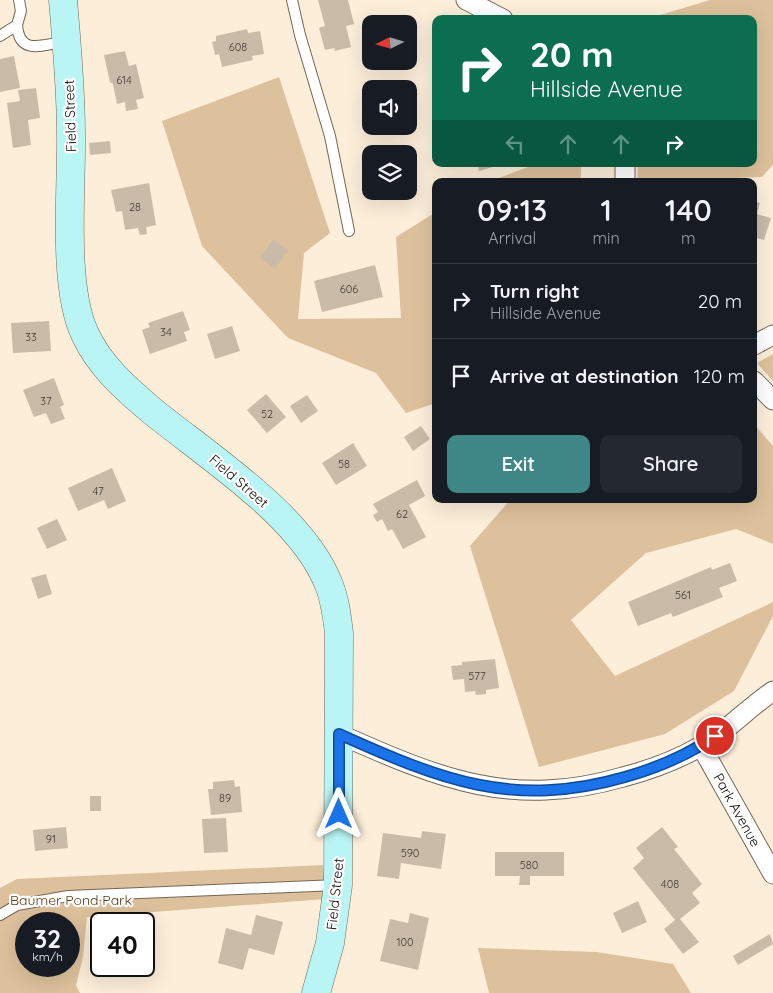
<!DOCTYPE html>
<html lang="en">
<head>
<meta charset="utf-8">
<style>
	body { margin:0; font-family:Quicksand,sans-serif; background:#242831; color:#f1f3f6; height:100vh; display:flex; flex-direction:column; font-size:19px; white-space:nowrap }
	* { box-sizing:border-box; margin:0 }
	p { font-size:16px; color:#9ea1a6 }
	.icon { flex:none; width:28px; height:28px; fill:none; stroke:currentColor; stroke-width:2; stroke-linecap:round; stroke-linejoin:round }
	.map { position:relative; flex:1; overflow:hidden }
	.panel { position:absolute; left:432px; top:178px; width:325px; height:325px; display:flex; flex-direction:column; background:#171b24; border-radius:10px; box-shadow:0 5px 20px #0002 }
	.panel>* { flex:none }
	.hud { position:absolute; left:432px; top:15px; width:325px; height:152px; border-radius:10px; box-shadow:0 5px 20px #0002; background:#0b6e4f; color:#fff; overflow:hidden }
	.needle { width:32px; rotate:265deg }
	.controls { position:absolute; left:362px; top:15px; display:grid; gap:10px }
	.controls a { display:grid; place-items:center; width:55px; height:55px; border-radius:10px; background:#171b24; box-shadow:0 5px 20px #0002; font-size:25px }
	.speed { position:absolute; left:15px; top:912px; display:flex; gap:10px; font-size:25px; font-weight:700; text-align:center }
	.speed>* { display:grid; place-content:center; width:65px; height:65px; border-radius:50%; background:#171b24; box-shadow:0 5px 20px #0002; line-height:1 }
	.speed small { font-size:12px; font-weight:400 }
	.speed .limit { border:2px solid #111; border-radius:8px; background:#fff; color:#111 }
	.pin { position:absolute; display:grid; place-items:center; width:42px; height:42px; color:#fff; margin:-21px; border:2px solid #fff; border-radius:50%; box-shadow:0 1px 5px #0007 }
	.me { position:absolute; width:55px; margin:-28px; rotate:0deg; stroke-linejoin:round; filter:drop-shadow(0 0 4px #0008) }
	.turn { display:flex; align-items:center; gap:18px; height:105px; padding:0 15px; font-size:22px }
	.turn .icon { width:65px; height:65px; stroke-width:2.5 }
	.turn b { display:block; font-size:35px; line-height:42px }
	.lanes { display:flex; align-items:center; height:48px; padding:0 15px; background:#0003; justify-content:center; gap:25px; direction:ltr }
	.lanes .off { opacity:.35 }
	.eta { display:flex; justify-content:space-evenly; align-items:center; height:85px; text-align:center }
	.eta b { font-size:30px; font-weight:600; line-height:35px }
	.cta { display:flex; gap:10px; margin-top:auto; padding:10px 15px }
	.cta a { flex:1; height:58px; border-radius:10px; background:#3f8787; color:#fff; font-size:20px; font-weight:600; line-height:58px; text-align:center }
	.cta a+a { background:#242831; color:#f1f3f6 }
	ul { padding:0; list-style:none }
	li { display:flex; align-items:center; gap:15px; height:75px; padding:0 15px; border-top:1px solid #363941 }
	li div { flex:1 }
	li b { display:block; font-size:19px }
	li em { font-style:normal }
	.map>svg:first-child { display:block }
</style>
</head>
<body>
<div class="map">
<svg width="773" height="993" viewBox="0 0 773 993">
	<rect width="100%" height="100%" fill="#fdeeda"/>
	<path fill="#ddc19c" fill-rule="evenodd" d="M 710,0 L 773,0 L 773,165 L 762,177 L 637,181 L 638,164 L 754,164 L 754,19 L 647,19 Z
		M 279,77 L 330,233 L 304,253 L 298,319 L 401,318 L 396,237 L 436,212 L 436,403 L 406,413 L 376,373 L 288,338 L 202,246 L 162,121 Z
		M 536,164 L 581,164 L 581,181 L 491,181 Z
		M 773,354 L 773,381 L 757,363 Z
		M 754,424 L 773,446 L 773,544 L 736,529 L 646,553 L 571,620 L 615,676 L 773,602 L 773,616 L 734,691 L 665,734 L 539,767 L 470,546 L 511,499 L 754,499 Z
		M 323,865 L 326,899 L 87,917 L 83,957 L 76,985 L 80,993 L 0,993 L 0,888 L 17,879 ZM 26,924 L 69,924 L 69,966 L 26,966 Z
		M 478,948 L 597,952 L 673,964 L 691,993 L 489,993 Z"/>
	<path fill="#cabba9" d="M 318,0 L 348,0 L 354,24 L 346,26 L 351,47 L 335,51 L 334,48 L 325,50 L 319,28 L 325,26 Z
		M 247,29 L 248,33 L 260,31 L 264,54 L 252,56 L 253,60 L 222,67 L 219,54 L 215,55 L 212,42 L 216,41 L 216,36 Z
		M 125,51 L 129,66 L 136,64 L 144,98 L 136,100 L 138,109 L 126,111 L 125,102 L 117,104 L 113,84 L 110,82 L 104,55 Z
		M 14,56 L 20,88 L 0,92 L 0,59 Z
		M 36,88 L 40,118 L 28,120 L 31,145 L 13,148 L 7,103 L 20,101 L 18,90 Z
		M 110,141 L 111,153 L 90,155 L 89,143 Z
		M 477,164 L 503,164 L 479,171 Z
		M 149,183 L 156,225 L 146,227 L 147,234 L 140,235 L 138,228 L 125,230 L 122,211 L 116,212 L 111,190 Z
		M 754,201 L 760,203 L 757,214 L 771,218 L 764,240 L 754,237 Z
		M 273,239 L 288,250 L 275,269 L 260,258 Z
		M 375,265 L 383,297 L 322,312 L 314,281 Z
		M 183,311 L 190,330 L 184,332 L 187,341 L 150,354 L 142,330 L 150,327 L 148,323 Z
		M 49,321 L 51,351 L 13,353 L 11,323 Z
		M 232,326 L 240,351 L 215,359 L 207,334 Z
		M 54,378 L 64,405 L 60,407 L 65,419 L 51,424 L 46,413 L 34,417 L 23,390 Z
		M 266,394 L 286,417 L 267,433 L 247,410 Z
		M 307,395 L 318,411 L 301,423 L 290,406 Z
		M 421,426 L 430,439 L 413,451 L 404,437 Z
		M 353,443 L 367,466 L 336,485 L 322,463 Z
		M 112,468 L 126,501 L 108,509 L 104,500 L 78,511 L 68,488 Z
		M 417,480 L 425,496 L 409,505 L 426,537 L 403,549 L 392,529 L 388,531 L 382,519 L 377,522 L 373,515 L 378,512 L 373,504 Z
		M 57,519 L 67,540 L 47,549 L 37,528 Z
		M 730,563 L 737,581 L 719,588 L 723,597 L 673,617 L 671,613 L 638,626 L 628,602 L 711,567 L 712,570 Z
		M 46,574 L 52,594 L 38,599 L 31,578 Z
		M 495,659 L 499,688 L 486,690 L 486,694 L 476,695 L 475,691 L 465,692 L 464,679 L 453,680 L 451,666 L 462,665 L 462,662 Z
		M 234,780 L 235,787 L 240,786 L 242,812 L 211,815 L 208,789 L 213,789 L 213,782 Z
		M 90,796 L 101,796 L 101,811 L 90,811 Z
		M 226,818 L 228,852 L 204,853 L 202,819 Z
		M 66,827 L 68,848 L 35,851 L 33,830 Z
		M 662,827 L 678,847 L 674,849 L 702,884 L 692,893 L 700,903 L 680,919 L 699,942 L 683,954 L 664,929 L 675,920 L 633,868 L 644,858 L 636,848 Z
		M 422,831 L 446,834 L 441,869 L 401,863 L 399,879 L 377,876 L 383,833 L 421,838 Z
		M 495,852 L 564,852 L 564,876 L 530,876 L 530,885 L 519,885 L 520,876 L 495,876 Z
		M 638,901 L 647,922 L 622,933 L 613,913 Z
		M 410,913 L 429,918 L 418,970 L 380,961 L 390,919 L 408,923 Z
		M 256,915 L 283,922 L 274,955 L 249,948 L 243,970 L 218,963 L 226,928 L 251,935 Z
		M 770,934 L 773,944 L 738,965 L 733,956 Z"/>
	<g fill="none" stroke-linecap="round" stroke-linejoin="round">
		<defs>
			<path id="lane" d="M 292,0 L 300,35 L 330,136 L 349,231
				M 17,25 C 19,56 43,45 66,41
				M 0,36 L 17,25 L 21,11 L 19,0
				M 0,915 L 17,905 L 68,896 L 338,885"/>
			<path id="street" d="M 466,0 L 503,19
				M 625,181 L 625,164
				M 754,345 L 773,335
				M 754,381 L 773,400
				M 339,734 C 440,779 512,809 623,777 C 650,770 677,760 701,746 C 727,731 748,708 773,691
				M 701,746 L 773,874"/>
			<path id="secondary" d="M 63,0 C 67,45 71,90 71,135 C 72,189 62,286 85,334 C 99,365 125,388 151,410 C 207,456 303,516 329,585 C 335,600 337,616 339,633 L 338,885 L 330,943 L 316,993"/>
		</defs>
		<use href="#lane" stroke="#746756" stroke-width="12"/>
		<use href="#street" stroke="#746756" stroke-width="21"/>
		<use href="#secondary" stroke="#746756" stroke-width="29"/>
		<use href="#lane" stroke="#fff" stroke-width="10"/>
		<use href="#street" stroke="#fff" stroke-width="19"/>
		<use href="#secondary" stroke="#baf5f5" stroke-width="28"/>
	</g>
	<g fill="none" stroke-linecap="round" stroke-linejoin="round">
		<defs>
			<path id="route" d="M 339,814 L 339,734 C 441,780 513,809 625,777 C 657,768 688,755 715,736"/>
		</defs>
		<use href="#route" stroke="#114b97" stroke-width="12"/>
		<use href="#route" stroke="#1a73e8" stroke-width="9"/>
	</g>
	<g text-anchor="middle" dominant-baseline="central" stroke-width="4.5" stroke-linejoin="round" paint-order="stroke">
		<g font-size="11" fill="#403830">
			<text x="238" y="47">608</text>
			<text x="124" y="80">614</text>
			<text x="135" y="207">28</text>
			<text x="349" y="289">606</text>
			<text x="166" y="332">34</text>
			<text x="31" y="337">33</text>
			<text x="46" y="401">37</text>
			<text x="267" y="414">52</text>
			<text x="344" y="464">58</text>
			<text x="98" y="491">47</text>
			<text x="402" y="514">62</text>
			<text x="683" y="595">561</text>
			<text x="477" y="676">577</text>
			<text x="225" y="798">89</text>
			<text x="51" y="839">91</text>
			<text x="410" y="853">590</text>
			<text x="529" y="865">580</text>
			<text x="670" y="884">408</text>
			<text x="405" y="942">100</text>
		</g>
		<g font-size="14" fill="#120d07" stroke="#fff">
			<text transform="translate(70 116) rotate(-92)">Field Street</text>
			<text transform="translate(239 481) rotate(41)">Field Street</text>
			<text transform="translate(737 810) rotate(61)">Park Avenue</text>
			<text transform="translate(335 894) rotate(-84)">Field Street</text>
		</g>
		<g font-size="14" fill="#5c3f12" stroke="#fff">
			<text x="71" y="900">Baumer Pond Park</text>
		</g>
	</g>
</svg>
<div class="controls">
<a><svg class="needle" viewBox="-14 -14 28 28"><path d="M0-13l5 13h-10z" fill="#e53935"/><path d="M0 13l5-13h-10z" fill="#9ea1a6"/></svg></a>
<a><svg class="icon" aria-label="sound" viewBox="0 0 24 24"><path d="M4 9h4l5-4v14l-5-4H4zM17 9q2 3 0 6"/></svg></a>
<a><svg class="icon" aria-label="layers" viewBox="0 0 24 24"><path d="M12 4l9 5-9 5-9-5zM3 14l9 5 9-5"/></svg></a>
</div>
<div class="speed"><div>32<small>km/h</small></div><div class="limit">40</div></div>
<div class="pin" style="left:715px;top:736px;background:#d93025"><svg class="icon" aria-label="arrive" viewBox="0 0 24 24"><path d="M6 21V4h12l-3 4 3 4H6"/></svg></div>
<svg class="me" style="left:339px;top:814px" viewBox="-20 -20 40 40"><path d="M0-17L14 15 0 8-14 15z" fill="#1a73e8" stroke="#fff" stroke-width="4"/></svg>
<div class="hud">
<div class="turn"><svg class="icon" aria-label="right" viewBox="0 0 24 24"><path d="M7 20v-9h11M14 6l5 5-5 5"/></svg><div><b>20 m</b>Hillside Avenue</div></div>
<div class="lanes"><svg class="icon off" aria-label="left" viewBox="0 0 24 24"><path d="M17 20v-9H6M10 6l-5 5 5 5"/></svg><svg class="icon off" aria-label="ahead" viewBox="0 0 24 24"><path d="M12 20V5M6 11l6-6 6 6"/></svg><svg class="icon off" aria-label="ahead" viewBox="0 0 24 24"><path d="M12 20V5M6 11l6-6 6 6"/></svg><svg class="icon" aria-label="right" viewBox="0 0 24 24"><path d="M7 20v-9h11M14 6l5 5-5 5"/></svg></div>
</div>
<section class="panel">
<div class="eta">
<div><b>09:13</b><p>Arrival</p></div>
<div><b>1</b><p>min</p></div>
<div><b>140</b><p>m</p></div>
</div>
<ul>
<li><svg class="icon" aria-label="right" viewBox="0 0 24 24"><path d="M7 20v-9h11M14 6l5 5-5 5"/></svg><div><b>Turn right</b><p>Hillside Avenue</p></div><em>20 m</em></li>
<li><svg class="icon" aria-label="arrive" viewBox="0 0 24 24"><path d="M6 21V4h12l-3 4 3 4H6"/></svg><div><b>Arrive at destination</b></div><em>120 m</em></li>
</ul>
<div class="cta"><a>Exit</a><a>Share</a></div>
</section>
</div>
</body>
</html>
